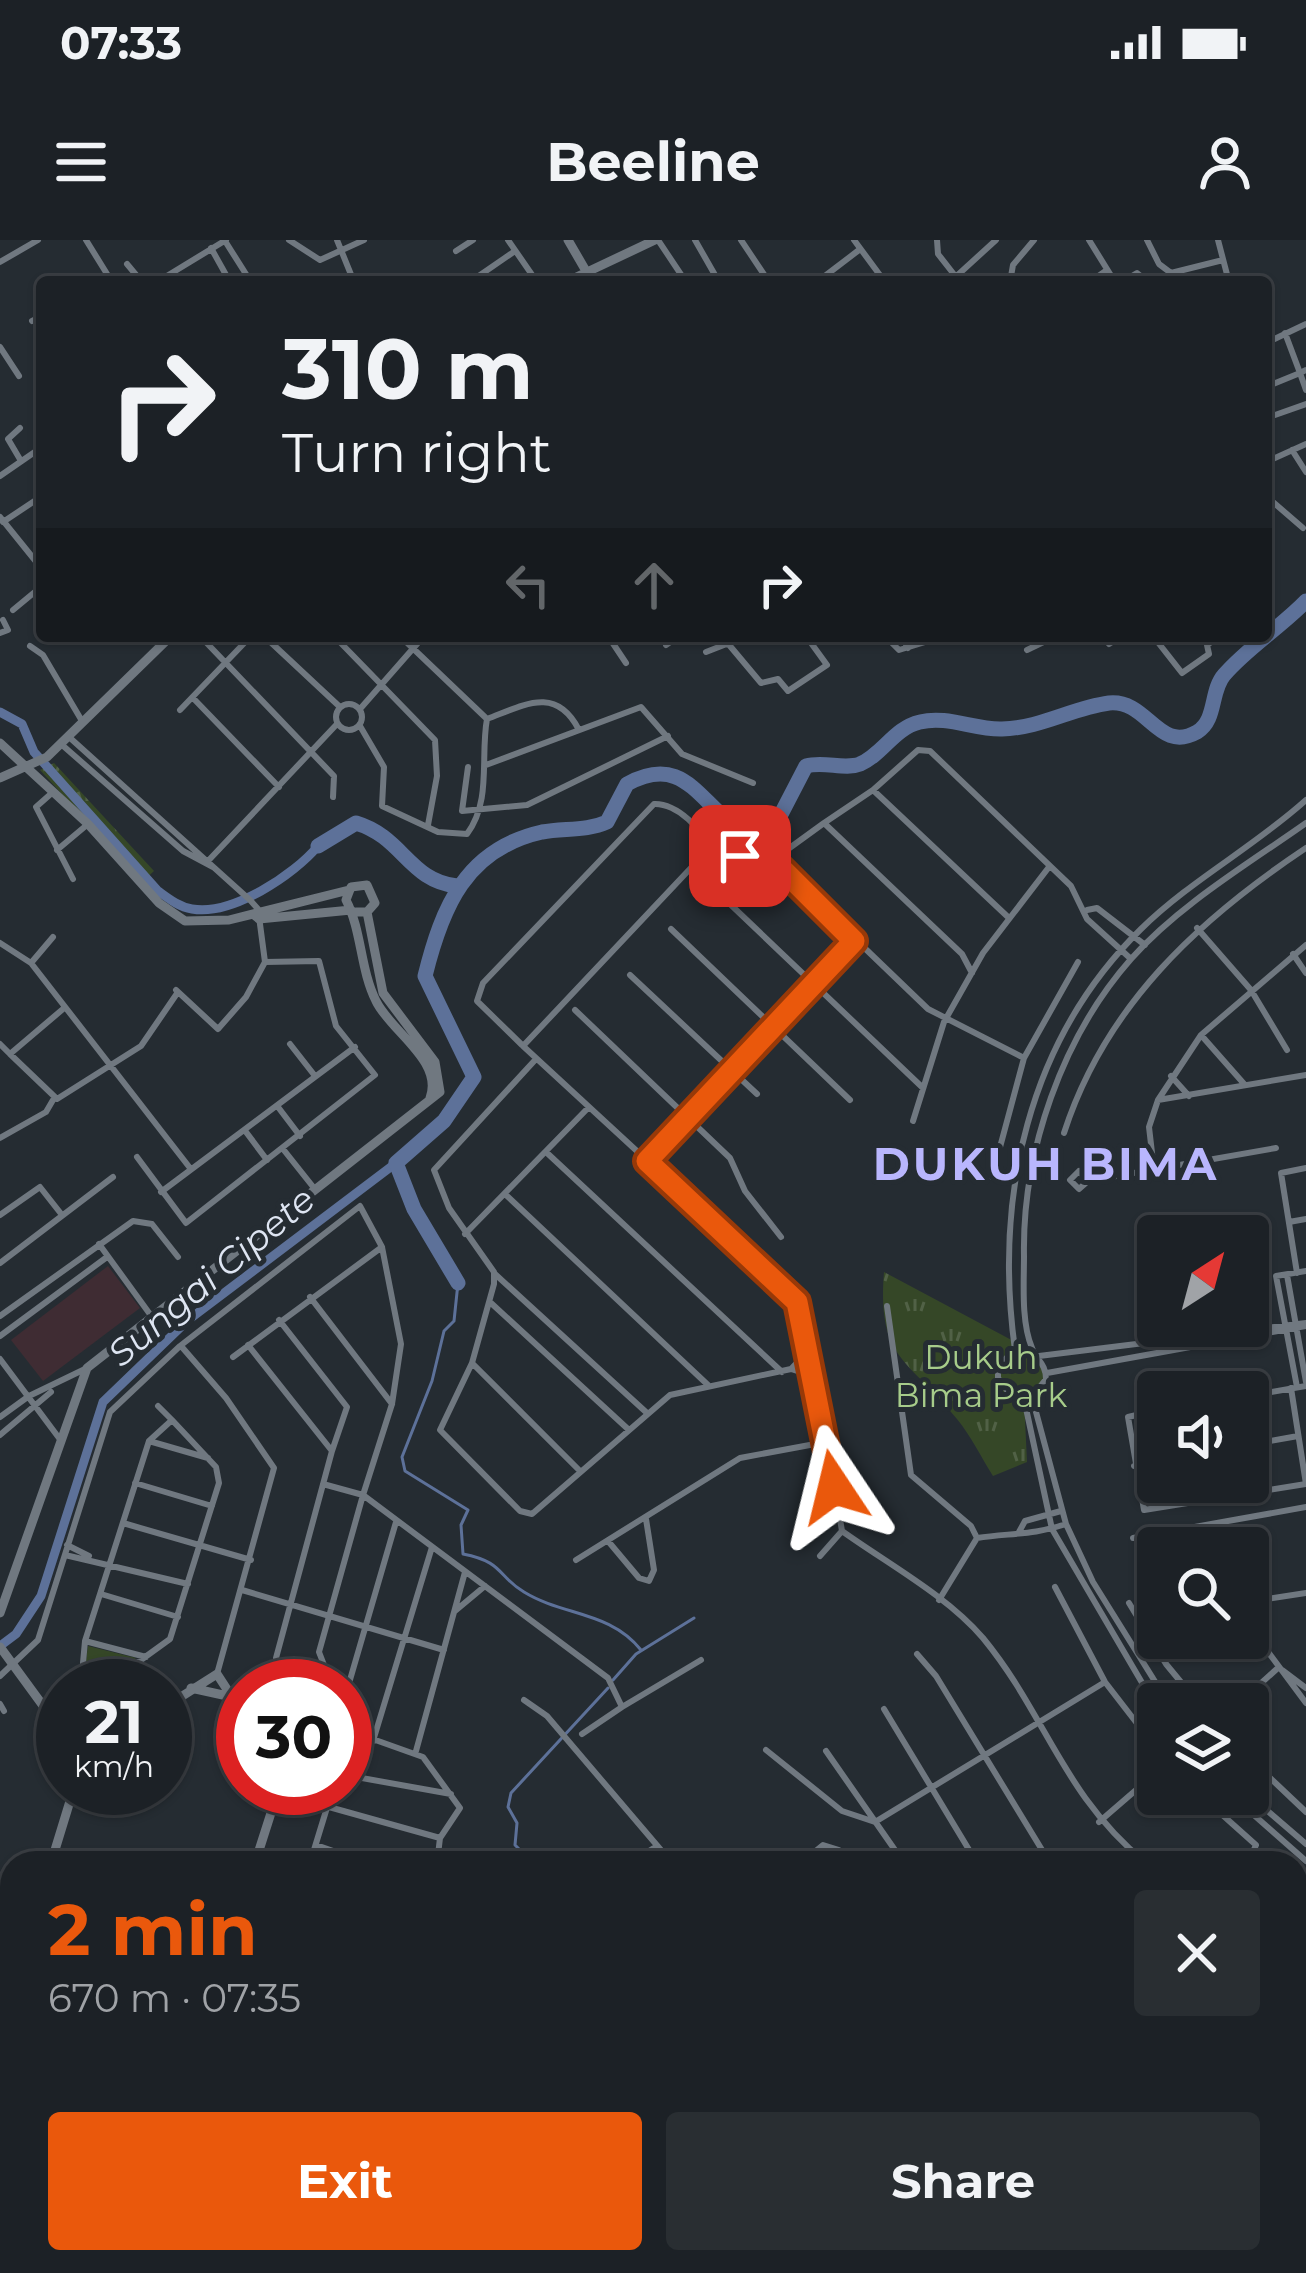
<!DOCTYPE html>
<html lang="en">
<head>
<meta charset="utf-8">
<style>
	body { margin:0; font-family:Montserrat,sans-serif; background:#292e32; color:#f1f3f6; height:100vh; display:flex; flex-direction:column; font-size:45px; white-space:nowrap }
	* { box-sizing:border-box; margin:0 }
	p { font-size:39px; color:#a0a3a7 }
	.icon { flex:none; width:66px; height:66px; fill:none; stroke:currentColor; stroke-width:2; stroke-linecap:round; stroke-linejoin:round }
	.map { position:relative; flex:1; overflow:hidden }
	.details { position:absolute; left:0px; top:1611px; width:1308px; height:423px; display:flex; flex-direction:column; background:#1c2126; border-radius:36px 36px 0 0; box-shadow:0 3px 9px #0004,0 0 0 3px #3a3e43 }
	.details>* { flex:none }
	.guide { position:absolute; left:36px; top:36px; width:1236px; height:366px; border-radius:12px; box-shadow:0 3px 9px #0004,0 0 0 3px #3a3e43; background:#1c2126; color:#f1f3f6; overflow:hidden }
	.needle { width:78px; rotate:36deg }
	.buttons { position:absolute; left:1137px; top:975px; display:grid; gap:24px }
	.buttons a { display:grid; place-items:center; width:132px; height:132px; border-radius:12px; background:#1c2126; box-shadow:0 3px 9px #0004,0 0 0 3px #3a3e43; font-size:60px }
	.speed { position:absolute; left:36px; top:1419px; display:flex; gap:24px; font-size:60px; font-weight:700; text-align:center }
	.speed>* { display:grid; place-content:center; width:156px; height:156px; border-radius:50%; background:#1c2126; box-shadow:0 3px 9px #0004,0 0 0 3px #3a3e43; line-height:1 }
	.speed small { font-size:30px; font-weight:400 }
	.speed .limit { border:18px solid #d22; background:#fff; color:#111 }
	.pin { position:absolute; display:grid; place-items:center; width:102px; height:102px; color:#fff; margin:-51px; border-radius:24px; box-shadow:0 6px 18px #0006 }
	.me { position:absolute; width:132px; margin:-66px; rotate:350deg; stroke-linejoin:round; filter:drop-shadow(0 0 9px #0008) }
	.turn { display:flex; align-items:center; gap:42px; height:252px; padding:0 48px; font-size:54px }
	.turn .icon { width:156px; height:156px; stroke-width:2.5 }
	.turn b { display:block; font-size:84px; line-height:102px }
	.lanes { display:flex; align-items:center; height:114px; padding:0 48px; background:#0003; justify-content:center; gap:60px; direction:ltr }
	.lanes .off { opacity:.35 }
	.round { display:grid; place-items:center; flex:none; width:126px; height:126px; border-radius:12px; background:#292e32 }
	.headline { display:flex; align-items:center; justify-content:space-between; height:204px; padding:0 48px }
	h1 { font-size:72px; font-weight:700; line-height:90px; color:#ea580c }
	.primary-button { display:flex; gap:24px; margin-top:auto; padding:24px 48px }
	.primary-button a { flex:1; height:138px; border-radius:12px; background:#ea580c; color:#fff; font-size:48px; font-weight:700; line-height:138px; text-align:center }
	.primary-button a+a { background:#292e32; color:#f1f3f6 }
	.status { display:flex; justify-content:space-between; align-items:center; height:84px; padding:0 60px; background:#1c2126; direction:ltr }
	.status svg { height:33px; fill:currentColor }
	header { display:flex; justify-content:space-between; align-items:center; height:156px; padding:0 48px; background:#1c2126; font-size:54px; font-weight:700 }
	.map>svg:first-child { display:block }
</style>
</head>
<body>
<div class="status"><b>07:33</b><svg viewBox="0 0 49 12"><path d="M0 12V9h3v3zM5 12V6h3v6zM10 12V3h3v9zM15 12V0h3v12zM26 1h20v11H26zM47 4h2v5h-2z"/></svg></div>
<header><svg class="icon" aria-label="menu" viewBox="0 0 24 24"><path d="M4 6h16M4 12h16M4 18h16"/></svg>Beeline<svg class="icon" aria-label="person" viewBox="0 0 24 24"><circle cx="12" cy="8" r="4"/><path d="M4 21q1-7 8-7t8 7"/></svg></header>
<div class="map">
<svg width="1306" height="2033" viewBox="0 0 1306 2033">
	<defs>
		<pattern id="park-tufts" width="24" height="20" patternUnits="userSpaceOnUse" patternTransform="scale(3)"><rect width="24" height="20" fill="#354727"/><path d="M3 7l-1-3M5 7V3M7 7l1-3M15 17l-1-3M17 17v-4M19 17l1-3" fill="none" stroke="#516146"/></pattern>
	</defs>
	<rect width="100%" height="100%" fill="#252c32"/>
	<path fill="#3f2c33" d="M 108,1026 L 140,1068 L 43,1141 L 11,1100 Z"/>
	<path fill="url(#park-tufts)" d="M 54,523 L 154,631 L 142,642 L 40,530 Z
		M 884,1032 L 1032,1111 L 1046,1127 L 1041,1150 L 1024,1159 L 1027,1222 L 993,1236 C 981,1217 971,1196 957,1179 C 909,1118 877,1121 884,1032 Z
		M 88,1406 L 136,1418 L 98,1446 L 85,1429 Z"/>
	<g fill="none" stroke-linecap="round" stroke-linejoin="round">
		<path stroke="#5d7199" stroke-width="3" d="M 458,1043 L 454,1081 L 444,1091 L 432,1141 L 402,1217 L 405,1231 L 468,1270 L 461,1285 L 463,1314 C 504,1322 497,1336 524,1352 C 563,1376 610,1371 641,1410
			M 613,1440 L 636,1414 L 694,1378
			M 529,1619 L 515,1605 L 517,1583 L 508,1567 L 511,1553 L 608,1448"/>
		<path stroke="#5d7199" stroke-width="9" d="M 0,472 L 22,484 L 34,512 L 158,651 C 169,659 179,667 192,669 C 232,676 294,635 318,606
			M 0,1406 L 16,1394 L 41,1356 L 103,1162 L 187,1081 L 396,923
			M 0,1650 L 12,1654
			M 250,2022 L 256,2033
			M 768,2033 L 780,2022"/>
		<path stroke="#5d7199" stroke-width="15" d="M 318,606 L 356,583 C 403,597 409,641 457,646
			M 458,1043 L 414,969 L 396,923 L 444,881 L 474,837 L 425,736 C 442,667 466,609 542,592 C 564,588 587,591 607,582 L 627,544 C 689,510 700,571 751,596 L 778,580 L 806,526 C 824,521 845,530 860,524 C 883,514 894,488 920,482 C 947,475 975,490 1002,489 C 1041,488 1072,468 1109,463 C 1148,459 1158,514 1197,492 C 1217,480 1210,451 1224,435 C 1247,408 1281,387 1306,361"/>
		<path stroke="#707880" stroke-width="6" d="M 86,0 L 112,42
			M 289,0 L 320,20 L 364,0
			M 337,0 L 354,42
			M 508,0 L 537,42
			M 658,0 L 686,42
			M 695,0 L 719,42
			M 741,0 L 769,42
			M 854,0 L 885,42
			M 937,0 L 938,14 L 956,37
			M 1089,0 L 1115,42
			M 1147,0 L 1159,24 L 1171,33 L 1223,20
			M 1218,0 L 1229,42
			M 225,1 L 251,42
			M 211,8 L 230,42
			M 456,11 L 473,0
			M 0,22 L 38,0
			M 127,24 L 142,42
			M 157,42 L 226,0
			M 470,42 L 515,11
			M 817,42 L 859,10
			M 950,42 L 996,0
			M 1010,42 L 1013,25 L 1034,0
			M 1090,42 L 1107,30
			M 1122,42 L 1137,33 L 1148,42
			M 32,81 L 42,76
			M 1266,103 L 1306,84
			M 0,107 L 19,136
			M 1306,130 L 1300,133 L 1306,150
			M 1266,147 L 1300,133 L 1285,93
			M 1275,175 L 1306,164
			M 20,188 L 8,199 L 21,221
			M 1292,210 L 1306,232
			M 1266,222 L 1306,204
			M 0,236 L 42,207
			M 1266,256 L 1303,288
			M 0,277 L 42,329
			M 3,282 L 39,258
			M 13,370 L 42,346
			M 0,393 L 8,390 L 3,380
			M 200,396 L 334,536 L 333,557
			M 264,396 L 340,467
			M 334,396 L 435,500 L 437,536 L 428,585
			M 400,396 L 487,479
			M 608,396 L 626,423
			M 862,396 L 874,402 L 886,397 L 899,410 L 945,396
			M 901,396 L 908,408
			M 1153,396 L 1182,433 L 1209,414 L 1207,405 L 1220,396
			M 725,400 L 761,443 L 778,439 L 788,451 L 827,425 L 806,396
			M 1109,404 L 1121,396
			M 666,405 L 679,396
			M 30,406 L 43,415 L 82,481
			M 1027,410 L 1056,396
			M 706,412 L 747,396
			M 193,458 L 279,547
			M336 477a13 13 0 1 1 26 0a13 13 0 1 1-26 0Z
			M 360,469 L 424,396
			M 180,470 L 251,396
			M 487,479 C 524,465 556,445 579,490
			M 360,486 L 384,527 L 382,566 L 438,592 L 467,594 C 492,561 480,516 487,479
			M 69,497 L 250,660 L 258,669 L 265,722 L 319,721 L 336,786 L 375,835 L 186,983 L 137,917
			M 61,504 L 183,611 L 213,627
			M 486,525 L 641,467 L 682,514 L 753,543
			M 468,527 L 462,571 L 527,565 L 668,496
			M 873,550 L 1009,678
			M 53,552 L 36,567 L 73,639
			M 57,610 L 88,584
			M 705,613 L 523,806 L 793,1055 L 816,1137 L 842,1291 L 820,1316
			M 705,613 L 773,620 L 928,769 L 1024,818
			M 773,620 L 824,583
			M 208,621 L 337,484
			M 710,645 L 923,848
			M 1087,670 L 1097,668 L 1145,705
			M 1197,688 L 1251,750 L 1287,810
			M 671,689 L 850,860
			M 0,703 L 31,723 L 190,928
			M 1306,705 L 1201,795 L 1158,860 L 1306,835
			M 1293,714 L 1306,733
			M 31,723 L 53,697
			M 972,733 L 962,714 L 824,583 L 873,550 L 918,510 L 930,511 L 1071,646 L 1087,679 L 1131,719
			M 630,735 L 757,854
			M 176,750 L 218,789 L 246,757 L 265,722
			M 575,770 L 730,918 L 745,951 L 781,997
			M 1201,795 L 1245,845
			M 0,804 L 10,814 L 63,769
			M 290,804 L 315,836
			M 522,805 L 477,761 L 483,743 L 654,564 C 676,563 706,589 705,613
			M 10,814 L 57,859 L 141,806 L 178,752
			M 536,819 L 434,930 L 449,968 L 494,1032 L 494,1044 L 472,1123 L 440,1190 L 520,1271 L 532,1274 L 670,1155 L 791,1129 L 816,1137
			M 1171,836 L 1189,856
			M 278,867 L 300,896
			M 913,881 L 944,782 L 983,713 L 1049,627
			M 246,892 L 267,920
			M 1064,893 C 1105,766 1198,680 1306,608
			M 0,898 L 46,872 L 53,860
			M 283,909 L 314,948
			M 546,912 L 782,1132
			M 647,921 L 854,701
			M 1154,930 L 1149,887 L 1158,860
			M 992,937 L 1024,818 L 1078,722
			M 1088,941 L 1079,931 L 1070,940 L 1079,949 L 1088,941 L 1276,908
			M 161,952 L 355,807
			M 505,954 L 708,1145
			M 0,975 L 40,947 L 62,975
			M 1289,982 L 1306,979
			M 465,994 L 588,868
			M 99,1004 L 152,1077
			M 0,1023 L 113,937
			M 1297,1033 L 1281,933 L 1306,928
			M 495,1034 L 647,1173
			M 1287,1035 L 1306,1142
			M 310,1057 L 392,1164
			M 491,1063 L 629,1190
			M 887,1066 L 911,1235 L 971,1286 L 977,1298 L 939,1360
			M 0,1076 L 133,981 L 152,984 L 178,1017
			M 279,1080 L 347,1167 L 332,1211
			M 0,1096 L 107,1017
			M 248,1105 L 332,1211 L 276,1418 L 288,1446
			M 181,1106 L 226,1158 L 274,1228 L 217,1434
			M 1015,1110 C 994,958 1027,801 1141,689 C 1191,640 1254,607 1306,560
			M 1032,1111 L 1015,1110 L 998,1126 L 998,1138 L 1012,1157 L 1032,1157 L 1046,1139 C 1046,1123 1036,1120 1032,1108 C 1021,1082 1024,1043 1024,1016 C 1022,912 1062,797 1131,719 C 1179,665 1248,624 1306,583
			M 1039,1116 L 1306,1083
			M 233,1117 L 382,1007
			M 0,1119 L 59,1198
			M 472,1123 L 580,1231
			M 791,1129 L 809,1110
			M 1047,1133 L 1306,1086
			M 1297,1147 L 1276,1036 L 1306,1031
			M 1291,1148 L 1306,1244
			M 1248,1156 L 1306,1146
			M 1032,1157 L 1066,1284 L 1093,1342 L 1169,1464
			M 1024,1159 L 1052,1289 L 1158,1470
			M 158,1166 L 172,1180
			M 1158,1170 L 1128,1177 L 1144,1270 L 1306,1244
			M 0,1177 L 29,1156 L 85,1129
			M 0,1195 L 51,1152
			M 149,1201 L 208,1218
			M 1248,1205 L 1298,1196
			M 1134,1226 L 1158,1221
			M 135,1243 L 212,1266
			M 323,1244 L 363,1255 L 319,1412 L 332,1446
			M 123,1283 L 251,1320
			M 1216,1286 L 1219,1308
			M 842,1291 C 888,1324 946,1355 983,1398 C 1047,1476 1062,1554 1146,1623
			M 1019,1292 L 1025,1281 L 1061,1271
			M 977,1298 C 1011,1293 1034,1295 1066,1284
			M 1133,1298 L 1306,1267
			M 608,1301 L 639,1338 L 649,1341 L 654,1330 L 646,1279
			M 67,1305 L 89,1316
			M 65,1315 L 188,1344
			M 576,1320 L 740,1218 L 826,1202
			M 1055,1347 L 1105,1442 L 1139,1486
			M 242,1350 L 444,1410
			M 101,1354 L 178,1377
			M 1248,1362 L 1306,1353
			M 1129,1363 L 1166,1424 L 1199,1464
			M 455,1371 L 485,1346
			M 1248,1385 L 1306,1463
			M 85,1401 L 146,1417
			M 917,1414 L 936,1436 L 1050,1623
			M 1282,1430 L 1306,1448
			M 0,1436 L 38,1400 L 110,1172 L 180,1106 L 360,966 L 382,1007 L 401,1104 L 392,1164 L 363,1255 L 608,1438 L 622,1467 L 701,1420
			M 95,1446 L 83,1423 L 85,1401 L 149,1201 L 172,1180 L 216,1227 L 219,1243 L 170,1399 L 105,1446
			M 345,1457 L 396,1282
			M 524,1460 L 547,1476 L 672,1623
			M 0,1464 L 4,1471
			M 1238,1464 L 1279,1427
			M 345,1468 L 367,1497 L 423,1517 L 460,1568 L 440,1598 L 437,1623
			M 884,1469 L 977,1623
			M 582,1494 L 622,1467
			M 373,1501 L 432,1307
			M 766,1510 L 842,1571 L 875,1582
			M 416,1511 L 465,1332
			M 826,1511 L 904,1623
			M 1248,1517 L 1306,1572
			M 345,1535 L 451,1554
			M 1199,1554 L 1256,1605 L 1248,1623
			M 1230,1554 L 1306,1621
			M 1248,1554 L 1306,1604
			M 329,1567 L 440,1598
			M 875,1582 L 1105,1442
			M 1099,1582 L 1158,1531
			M 316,1605 L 368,1623
			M 310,1623 L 333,1548
			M 630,1623 L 657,1606
			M 801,1623 L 823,1605 L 839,1610 L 848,1623
			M 1296,1751 L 1302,1756 L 1306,1749
			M 1296,1930 L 1306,1947
			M 0,1962 L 12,1965
			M 1296,1996 L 1306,1991
			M 0,2001 L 12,2004
			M 74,2022 L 108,2033
			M 193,2022 L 201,2033
			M 423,2022 L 429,2033
			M 538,2022 L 555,2033
			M 808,2022 L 818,2033
			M 962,2022 L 972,2033
			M 1212,2022 L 1219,2033
			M 1285,2022 L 1292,2033
			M 38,2033 L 42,2022
			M 135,2033 L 139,2022
			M 183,2033 L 186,2022
			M 313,2033 L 333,2022
			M 382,2033 L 398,2023
			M 592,2033 L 601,2022
			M 822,2033 L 835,2022
			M 875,2033 L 888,2022
			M 925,2033 L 939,2022
			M 1006,2033 L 1009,2022
			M 1239,2033 L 1255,2022"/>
		<path stroke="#707880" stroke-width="9" d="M 568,0 L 586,31
			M 566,42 L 655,0
			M 0,503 L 88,584 L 159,663 L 185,681 L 229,680 L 349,650
			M 0,538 L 47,517 L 171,396
			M 356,672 L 367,672 L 375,663 L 367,645 L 351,647 L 346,660 C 362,691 360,729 376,761 C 390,791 444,821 430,858
			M 253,674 L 259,679 L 351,670
			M 0,1373 L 87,1128 L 440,852 L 435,822 L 383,753 L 367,672
			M 0,1407 L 63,1493
			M 191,1448 L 232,1457
			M 165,1467 L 217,1434 L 243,1474
			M 51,1623 L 74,1548
			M 255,1623 L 279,1548
			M 0,1803 L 12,1762
			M 1296,1855 L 1306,1853
			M 0,1857 L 12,1879
			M 267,2022 L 272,2033
			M 280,2022 L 285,2033
			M 757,2033 L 767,2022"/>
	</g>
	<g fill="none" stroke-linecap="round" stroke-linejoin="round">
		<defs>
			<path id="route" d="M 740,616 L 773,620 L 854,701 L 647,921 L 797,1062 L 834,1247"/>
		</defs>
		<use href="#route" stroke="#983908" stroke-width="30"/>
		<use href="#route" stroke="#ea580c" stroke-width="21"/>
	</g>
	<g text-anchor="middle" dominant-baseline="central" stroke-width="10" stroke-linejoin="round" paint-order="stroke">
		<g font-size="33" fill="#a7cc8a" stroke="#252c32">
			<text x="981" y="1117">Dukuh<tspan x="981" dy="38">Bima Park</tspan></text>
		</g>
		<g font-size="36" font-style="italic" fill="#dee5f2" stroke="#252c32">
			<text transform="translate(211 1036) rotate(-40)">Sungai Cipete</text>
		</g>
		<g font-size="45" font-weight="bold" letter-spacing="3" fill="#b9b6fd" stroke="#252c32">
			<text x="1046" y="923">DUKUH BIMA</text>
		</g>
	</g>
</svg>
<div class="buttons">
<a><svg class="needle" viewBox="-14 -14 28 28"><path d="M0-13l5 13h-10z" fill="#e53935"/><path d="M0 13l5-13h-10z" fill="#a0a3a7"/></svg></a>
<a><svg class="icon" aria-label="sound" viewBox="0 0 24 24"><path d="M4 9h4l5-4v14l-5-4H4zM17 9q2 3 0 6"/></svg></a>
<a><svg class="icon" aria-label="search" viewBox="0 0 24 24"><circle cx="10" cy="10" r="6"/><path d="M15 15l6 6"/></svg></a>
<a><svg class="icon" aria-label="layers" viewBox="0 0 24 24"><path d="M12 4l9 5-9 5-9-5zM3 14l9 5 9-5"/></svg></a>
</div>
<div class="speed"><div>21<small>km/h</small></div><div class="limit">30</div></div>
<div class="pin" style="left:740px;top:616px;background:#d93025"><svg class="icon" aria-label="arrive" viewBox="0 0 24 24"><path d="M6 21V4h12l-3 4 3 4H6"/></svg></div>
<svg class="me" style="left:834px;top:1247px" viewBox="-20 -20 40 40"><path d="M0-17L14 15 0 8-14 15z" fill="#ea580c" stroke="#fff" stroke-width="4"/></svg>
<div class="guide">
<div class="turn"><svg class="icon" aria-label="right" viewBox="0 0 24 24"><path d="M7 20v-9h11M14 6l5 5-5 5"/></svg><div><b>310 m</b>Turn right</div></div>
<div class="lanes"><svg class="icon off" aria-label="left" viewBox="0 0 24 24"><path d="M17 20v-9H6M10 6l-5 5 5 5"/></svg><svg class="icon off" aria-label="ahead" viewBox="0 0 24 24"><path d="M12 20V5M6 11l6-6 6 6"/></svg><svg class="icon" aria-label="right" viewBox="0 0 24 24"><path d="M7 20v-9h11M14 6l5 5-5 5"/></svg></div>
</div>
<section class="details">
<div class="headline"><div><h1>2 min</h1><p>670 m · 07:35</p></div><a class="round"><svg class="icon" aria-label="close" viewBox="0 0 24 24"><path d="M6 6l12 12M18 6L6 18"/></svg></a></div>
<div class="primary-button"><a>Exit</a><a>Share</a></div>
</section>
</div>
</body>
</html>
